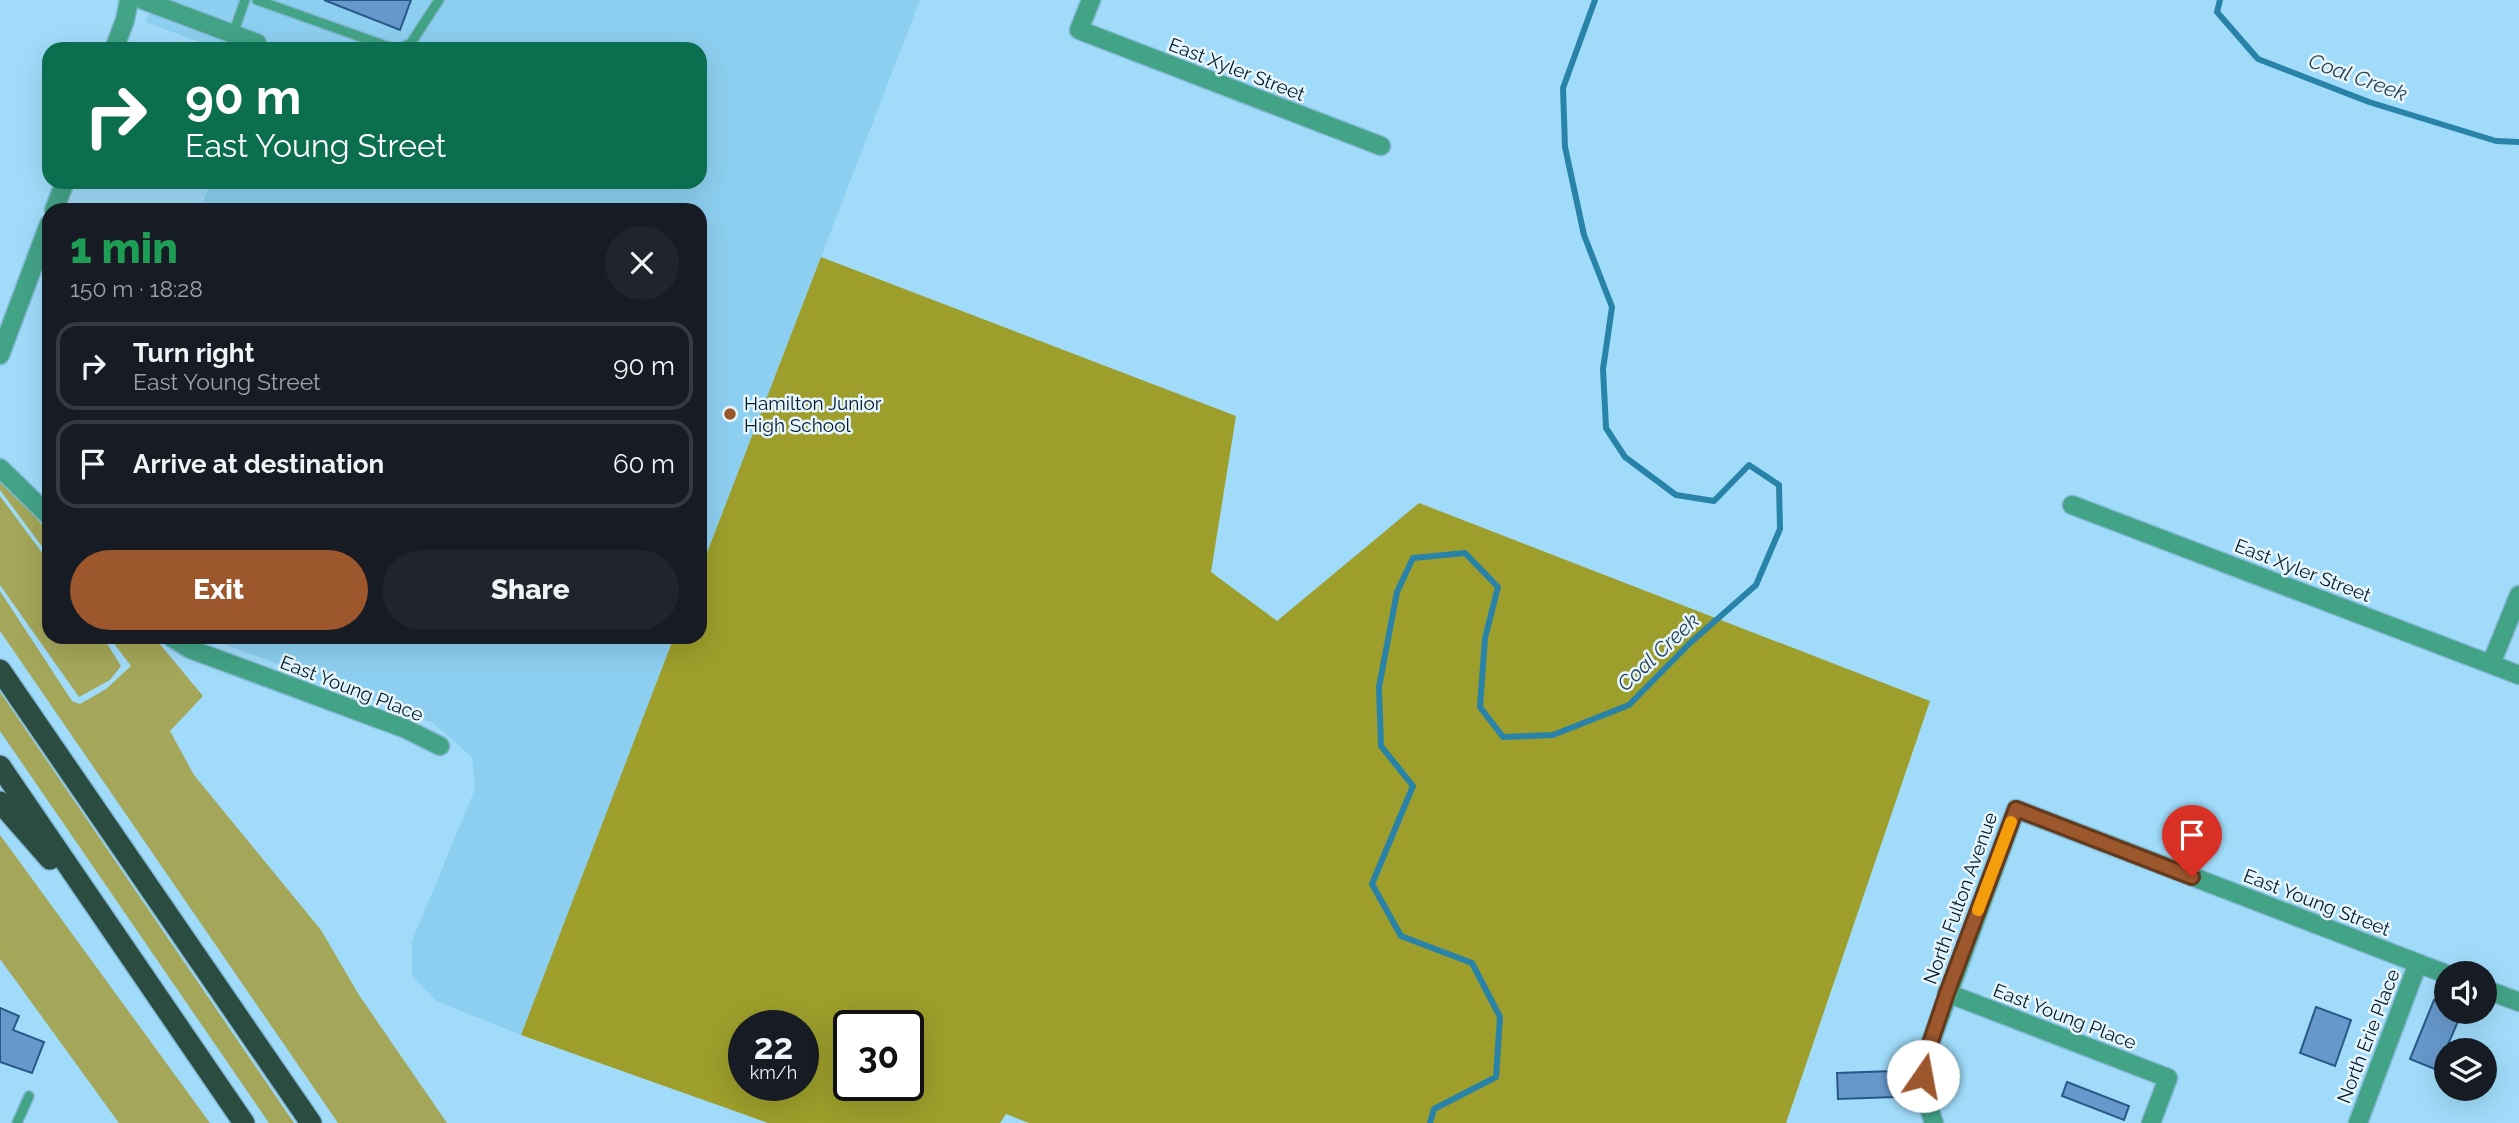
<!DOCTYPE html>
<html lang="en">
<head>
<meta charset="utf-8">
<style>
	body { margin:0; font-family:Raleway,sans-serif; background:#20242c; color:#f1f3f6; height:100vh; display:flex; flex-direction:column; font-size:26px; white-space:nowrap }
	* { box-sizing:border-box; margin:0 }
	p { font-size:23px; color:#9ea1a6 }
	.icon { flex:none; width:38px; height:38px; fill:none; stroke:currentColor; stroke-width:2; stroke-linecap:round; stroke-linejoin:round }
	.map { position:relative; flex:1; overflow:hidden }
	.panel { position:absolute; left:42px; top:203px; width:665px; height:441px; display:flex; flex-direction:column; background:#171b24; border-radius:21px; box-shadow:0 7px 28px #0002 }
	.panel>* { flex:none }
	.hud { position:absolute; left:42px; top:42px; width:665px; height:147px; border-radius:21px; box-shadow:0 7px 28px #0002; background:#0b6e4f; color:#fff; overflow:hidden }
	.fabs { position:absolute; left:2434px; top:961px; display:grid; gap:14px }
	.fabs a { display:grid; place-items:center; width:63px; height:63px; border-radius:50%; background:#171b24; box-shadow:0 7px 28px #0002; font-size:35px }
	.speed { position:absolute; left:728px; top:1010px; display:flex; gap:14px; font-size:35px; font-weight:700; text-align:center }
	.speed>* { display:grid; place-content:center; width:91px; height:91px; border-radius:50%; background:#171b24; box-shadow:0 7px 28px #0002; line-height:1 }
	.speed small { font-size:18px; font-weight:400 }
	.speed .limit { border:4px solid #111; border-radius:10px; background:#fff; color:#111 }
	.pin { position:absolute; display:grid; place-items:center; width:60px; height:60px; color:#fff; margin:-72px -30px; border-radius:50% 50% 50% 0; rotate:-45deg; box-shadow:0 0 7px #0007 }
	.pin .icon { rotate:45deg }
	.me { position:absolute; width:77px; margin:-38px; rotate:12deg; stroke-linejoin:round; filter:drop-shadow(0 0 5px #0008) }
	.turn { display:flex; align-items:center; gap:24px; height:147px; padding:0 28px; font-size:32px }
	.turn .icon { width:91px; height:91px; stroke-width:2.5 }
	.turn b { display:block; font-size:49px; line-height:60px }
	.round { display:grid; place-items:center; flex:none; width:74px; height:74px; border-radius:37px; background:#20242c }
	.overview { display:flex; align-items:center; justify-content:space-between; height:119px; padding:0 28px }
	h1 { font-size:42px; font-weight:800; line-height:52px; color:#1e9e55 }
	.cta { display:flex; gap:14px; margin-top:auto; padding:14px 28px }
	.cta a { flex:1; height:80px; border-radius:42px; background:#9d572d; color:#fff; font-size:28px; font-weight:800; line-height:80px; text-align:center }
	.cta a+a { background:#20242c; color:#f1f3f6 }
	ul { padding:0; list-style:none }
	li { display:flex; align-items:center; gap:21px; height:88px; margin:0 14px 10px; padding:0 14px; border:4px solid #363941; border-radius:21px }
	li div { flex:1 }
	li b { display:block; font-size:26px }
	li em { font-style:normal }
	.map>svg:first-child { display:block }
</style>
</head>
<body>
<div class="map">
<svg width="2519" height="1123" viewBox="0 0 2519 1123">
	<rect width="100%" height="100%" fill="#a0dcfa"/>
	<path fill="#8dcff0" d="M 154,0 L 920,0 L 700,571 L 700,210 L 200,210 L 211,182 L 700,182 L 700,49 L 219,49 L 145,22 Z
		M 210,637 L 674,637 L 521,1035 L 436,1001 L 412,976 L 412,941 L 475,789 L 472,757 L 433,723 L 219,642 Z"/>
	<path fill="#a4a659" d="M 0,478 L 49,532 L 49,556 L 0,490 Z
		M 0,496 L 49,562 L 49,637 L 103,637 L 121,666 L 110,680 L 79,697 L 0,585 Z
		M 0,591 L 72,701 L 80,704 L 106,689 L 131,666 L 109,637 L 154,637 L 203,696 L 170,731 L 194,775 L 321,930 L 359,995 L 447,1123 L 338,1123 L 0,631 Z
		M 0,692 L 294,1123 L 269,1123 L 0,731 Z
		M 0,835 L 19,861 L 210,1123 L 119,1123 L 0,959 Z"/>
	<path fill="#9d9e2b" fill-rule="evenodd" d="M 821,257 L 1236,416 L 1211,572 L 1277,621 L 1419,503 L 1930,701 L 1786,1123 L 1029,1123 L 1006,1114 L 1000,1123 L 768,1123 L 521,1035 L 674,637 L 700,637 L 700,571 ZM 744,1026 L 803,1026 L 803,1085 L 744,1085 ZM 849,1026 L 908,1026 L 908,1085 L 849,1085 Z"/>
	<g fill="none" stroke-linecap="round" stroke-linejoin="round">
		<path stroke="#2983a8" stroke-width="6" d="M 2220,0 L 2217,12 L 2258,59 L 2369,102 L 2496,141 L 2519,142
			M 1430,1123 L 1434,1109 L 1496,1077 L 1500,1017 L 1472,963 L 1401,936 L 1372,884 L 1413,786 L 1381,746 L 1379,687 L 1397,592 L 1413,558 L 1465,553 L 1498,587 L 1485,638 L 1480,707 L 1503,737 L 1553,735 L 1629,705 L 1690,643 L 1756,585 L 1780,529 L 1779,485 L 1749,465 L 1714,501 L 1676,495 L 1625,457 L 1606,428 L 1603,369 L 1612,307 L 1584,235 L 1565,147 L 1563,88 L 1595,0"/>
	</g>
	<path fill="#6798cb" stroke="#285886" stroke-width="2" d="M 324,0 L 411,0 L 400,30 Z
		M 2434,1000 L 2446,1005 L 2446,1012 L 2462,1012 L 2437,1070 L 2410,1059 Z
		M 2316,1007 L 2351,1020 L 2335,1066 L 2300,1053 Z
		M 0,1008 L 19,1016 L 13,1030 L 44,1042 L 32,1073 L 0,1062 Z
		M 1893,1071 L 1895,1097 L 1838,1099 L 1837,1073 Z
		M 2067,1082 L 2129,1106 L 2124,1120 L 2062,1096 Z"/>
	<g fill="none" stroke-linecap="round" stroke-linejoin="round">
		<defs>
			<path id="service" d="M 257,0 L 389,47 L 400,48 L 411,43 L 439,0
				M 233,34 L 245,0
				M 17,1123 L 29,1096"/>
			<path id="minor" d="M 143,0 L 257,43
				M 1091,0 L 1079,30 L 1381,146
				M 114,49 L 125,20 L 129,0
				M 54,210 L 65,182
				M 0,355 L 49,224
				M 0,468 L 49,516
				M 2072,505 L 2519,675
				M 171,637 L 190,649 L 406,729 L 440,746
				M 2491,664 L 2519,595
				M 2485,989 L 2519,1002
				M 1947,993 L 2168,1078 L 2151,1123
				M 1934,1123 C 1922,1090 1923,1077 1930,1044 L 2016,809 L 2446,974
				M 2358,1123 L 2418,963"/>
			<path id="motorway" d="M 0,670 L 311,1123
				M 0,766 L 244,1123
				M 0,802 L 50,859"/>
		</defs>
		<use href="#service" stroke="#83b9d4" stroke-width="12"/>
		<use href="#minor" stroke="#83b9d4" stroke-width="21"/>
		<use href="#motorway" stroke="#83b9d4" stroke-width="24"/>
		<use href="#service" stroke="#43a386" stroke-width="9"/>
		<use href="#minor" stroke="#43a386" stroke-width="18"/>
		<use href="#motorway" stroke="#2b4d41" stroke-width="21"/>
	</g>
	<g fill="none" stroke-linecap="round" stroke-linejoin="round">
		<defs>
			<path id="route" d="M 1923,1076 L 1930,1044 L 1947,993 L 2016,809 L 2192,877"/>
		</defs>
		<use href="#route" stroke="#66391d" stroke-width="18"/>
		<use href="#route" stroke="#9d572d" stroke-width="12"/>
		<path stroke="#f59e0b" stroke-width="12" d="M 1978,910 L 2011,822"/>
	</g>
	<circle fill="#9d572d" stroke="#e7f6fe" stroke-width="2.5" cx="730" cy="414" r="7"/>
	<g text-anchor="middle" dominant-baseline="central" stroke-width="5" stroke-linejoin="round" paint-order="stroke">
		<g font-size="19" fill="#001b29" stroke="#e7f6fe">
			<text transform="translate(1237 69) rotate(21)">East Xyler Street</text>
			<text transform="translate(2303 570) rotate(21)">East Xyler Street</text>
			<text transform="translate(352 688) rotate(21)">East Young Place</text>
			<text transform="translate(1960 898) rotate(-70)">North Fulton Avenue</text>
			<text transform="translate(2317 902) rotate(21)">East Young Street</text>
			<text transform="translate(2065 1016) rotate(21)">East Young Place</text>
			<text transform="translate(2368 1036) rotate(-69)">North Erie Place</text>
		</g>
		<g font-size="19" fill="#001b29" stroke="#e7f6fe" text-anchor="start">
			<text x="744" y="403">Hamilton Junior<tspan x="744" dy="22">High School</tspan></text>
		</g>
		<g font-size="21" font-style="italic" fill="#2b4552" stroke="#e7f6fe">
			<text transform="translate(2358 77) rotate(20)">Coal Creek</text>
			<text transform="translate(1658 652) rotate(-43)">Coal Creek</text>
		</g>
	</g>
</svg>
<div class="fabs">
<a><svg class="icon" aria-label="sound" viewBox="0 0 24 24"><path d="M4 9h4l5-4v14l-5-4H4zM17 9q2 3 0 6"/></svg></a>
<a><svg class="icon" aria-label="layers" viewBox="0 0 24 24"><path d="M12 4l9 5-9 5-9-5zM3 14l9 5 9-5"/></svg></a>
</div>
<div class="speed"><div>22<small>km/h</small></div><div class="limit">30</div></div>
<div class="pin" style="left:2192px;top:877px;background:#d93025"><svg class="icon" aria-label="arrive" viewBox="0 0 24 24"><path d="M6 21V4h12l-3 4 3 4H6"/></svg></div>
<svg class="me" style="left:1923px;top:1076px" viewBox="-20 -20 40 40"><circle r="19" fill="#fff"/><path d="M0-13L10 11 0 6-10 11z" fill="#9d572d"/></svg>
<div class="hud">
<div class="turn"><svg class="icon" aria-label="right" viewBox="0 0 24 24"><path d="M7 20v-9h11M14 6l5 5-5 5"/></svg><div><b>90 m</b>East Young Street</div></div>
</div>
<section class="panel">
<div class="overview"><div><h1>1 min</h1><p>150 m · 18:28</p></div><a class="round"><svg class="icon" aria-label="close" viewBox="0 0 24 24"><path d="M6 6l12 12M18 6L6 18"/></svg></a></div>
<ul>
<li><svg class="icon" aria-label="right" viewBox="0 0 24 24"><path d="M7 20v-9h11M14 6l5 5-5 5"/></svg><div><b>Turn right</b><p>East Young Street</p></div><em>90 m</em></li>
<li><svg class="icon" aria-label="arrive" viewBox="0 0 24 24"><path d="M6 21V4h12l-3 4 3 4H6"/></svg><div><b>Arrive at destination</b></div><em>60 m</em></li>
</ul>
<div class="cta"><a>Exit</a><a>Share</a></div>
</section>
</div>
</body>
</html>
